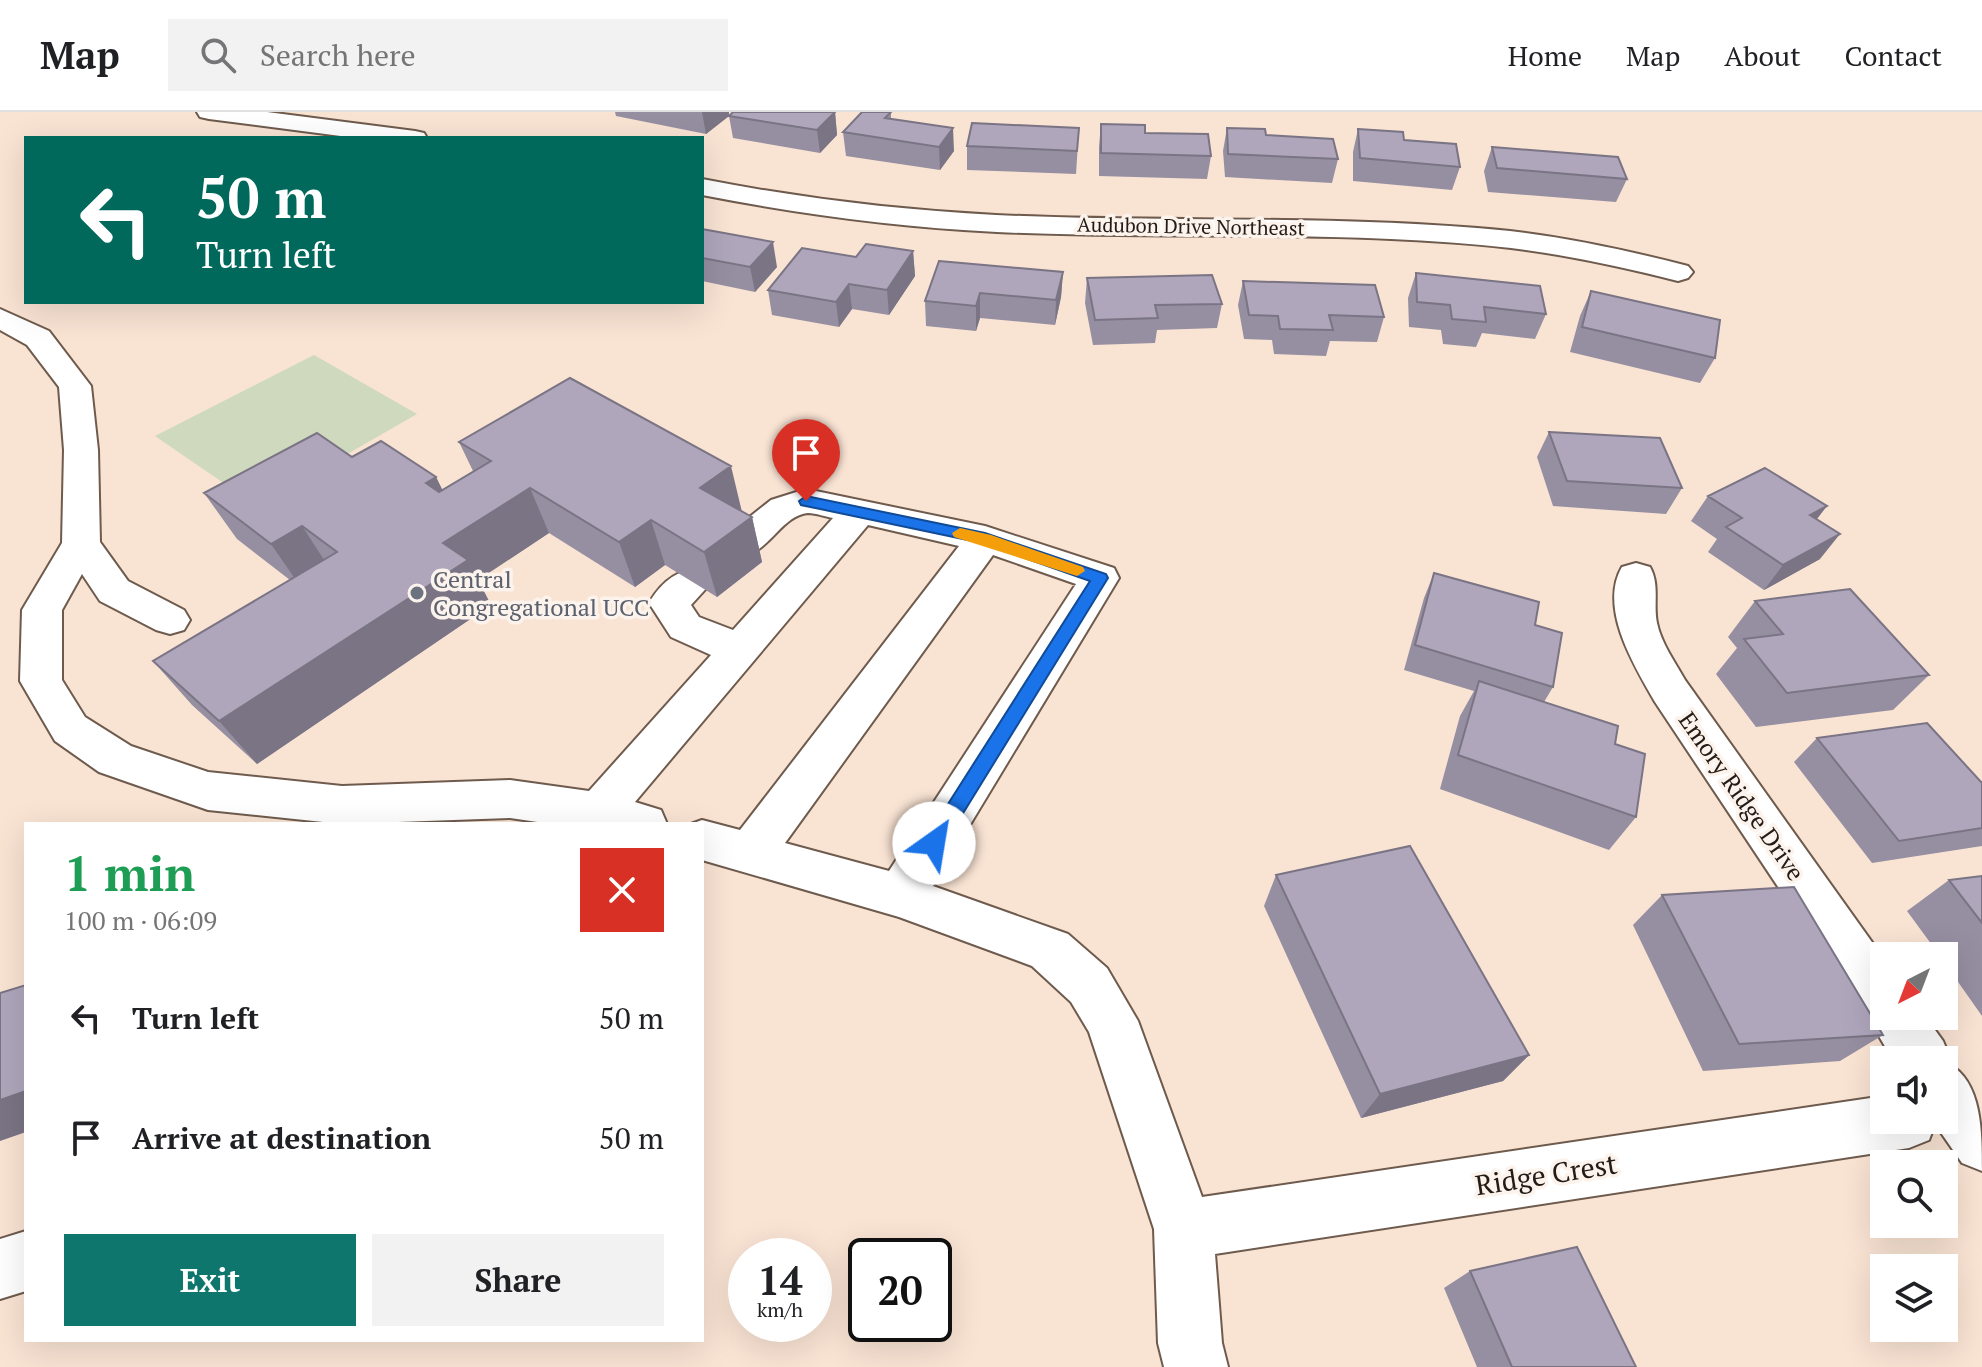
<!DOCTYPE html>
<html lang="en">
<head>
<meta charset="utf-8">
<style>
	body { margin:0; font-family:"PT Serif",serif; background:#f2f2f2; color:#202124; height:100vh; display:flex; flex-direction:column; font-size:30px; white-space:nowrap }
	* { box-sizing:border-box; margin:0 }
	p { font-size:26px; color:#757577 }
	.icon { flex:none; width:44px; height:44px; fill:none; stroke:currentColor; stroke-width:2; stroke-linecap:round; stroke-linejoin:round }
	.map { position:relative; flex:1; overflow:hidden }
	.drawer { position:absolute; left:24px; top:710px; width:680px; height:520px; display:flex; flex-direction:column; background:#fff; border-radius:0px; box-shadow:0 8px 32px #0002 }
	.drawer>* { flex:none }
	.hud { position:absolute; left:24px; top:24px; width:680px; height:168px; border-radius:0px; box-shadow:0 8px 32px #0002; background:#00695c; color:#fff; overflow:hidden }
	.needle { width:52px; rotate:222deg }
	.buttons { position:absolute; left:1870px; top:830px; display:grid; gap:16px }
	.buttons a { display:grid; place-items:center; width:88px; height:88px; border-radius:0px; background:#fff; box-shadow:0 8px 32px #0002; font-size:40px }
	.speed { position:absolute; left:728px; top:1126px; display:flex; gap:16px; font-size:40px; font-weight:700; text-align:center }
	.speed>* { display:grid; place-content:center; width:104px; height:104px; border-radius:50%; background:#fff; box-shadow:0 8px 32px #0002; line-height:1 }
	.speed small { font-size:20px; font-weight:400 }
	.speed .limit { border:4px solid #111; border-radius:12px; background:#fff; color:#111 }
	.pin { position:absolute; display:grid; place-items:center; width:68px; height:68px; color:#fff; margin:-82px -34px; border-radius:50% 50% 50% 0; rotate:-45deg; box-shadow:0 0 8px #0007 }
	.pin .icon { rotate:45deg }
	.me { position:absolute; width:88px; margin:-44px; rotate:32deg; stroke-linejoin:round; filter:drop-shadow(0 0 6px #0008) }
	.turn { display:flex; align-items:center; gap:28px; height:168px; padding:0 40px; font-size:36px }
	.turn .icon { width:104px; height:104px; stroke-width:2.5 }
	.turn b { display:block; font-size:56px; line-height:68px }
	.round { display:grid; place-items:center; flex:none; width:84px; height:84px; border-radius:0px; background:#f2f2f2 }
	.overview { display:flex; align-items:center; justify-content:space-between; height:136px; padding:0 40px }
	h1 { font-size:48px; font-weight:700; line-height:60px; color:#1e9e55 }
	.action { display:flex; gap:16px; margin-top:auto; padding:16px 40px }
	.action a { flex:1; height:92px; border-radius:0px; background:#0f766e; color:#fff; font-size:32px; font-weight:700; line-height:92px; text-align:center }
	.action a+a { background:#f2f2f2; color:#202124 }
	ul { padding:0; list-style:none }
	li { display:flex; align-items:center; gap:24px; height:120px; padding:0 40px }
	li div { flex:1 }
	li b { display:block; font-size:30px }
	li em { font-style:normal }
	header { display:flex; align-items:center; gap:48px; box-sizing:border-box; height:112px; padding:0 40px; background:#fff; border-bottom:2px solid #e0e0e0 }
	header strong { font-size:38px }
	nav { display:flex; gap:44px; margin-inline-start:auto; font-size:28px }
	.search { width:560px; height:72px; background:#f2f2f2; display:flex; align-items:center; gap:20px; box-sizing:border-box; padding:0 28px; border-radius:0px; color:#757577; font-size:30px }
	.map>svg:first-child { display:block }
</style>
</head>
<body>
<header>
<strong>Map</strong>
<div class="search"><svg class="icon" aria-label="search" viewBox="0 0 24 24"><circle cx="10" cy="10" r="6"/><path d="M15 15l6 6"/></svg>Search here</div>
<nav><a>Home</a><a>Map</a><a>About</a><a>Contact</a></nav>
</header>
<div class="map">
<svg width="1982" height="1255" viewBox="0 0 1982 1255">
	<rect width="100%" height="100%" fill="#f9e3d3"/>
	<path fill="#ced9bd" d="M 314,243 L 417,302 L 257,394 L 155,324 Z"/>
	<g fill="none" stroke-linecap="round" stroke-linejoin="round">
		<defs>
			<path id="minor" d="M 197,0 L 267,0 L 415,19 L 424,21 L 427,26 L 356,26 L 209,7 L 200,5 Z
				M 702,67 C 799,86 897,98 996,103 C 1167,111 1339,102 1510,119 C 1570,126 1630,139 1688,154 L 1693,160 L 1688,166 L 1678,169 C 1623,155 1568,143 1511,136 C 1340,117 1168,128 997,120 C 897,115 799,102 702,83 Z
				M 0,197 L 49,219 L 91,274 L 98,338 L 100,430 L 128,469 L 184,498 L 190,508 L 184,518 L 170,522 L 156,518 L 100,489 L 82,462 L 62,498 L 62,568 L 85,605 L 131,634 L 208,660 L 342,674 L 510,668 L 589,679 L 711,543 L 671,525 L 649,491 C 662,469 681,453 706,460 L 712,470 L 691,493 L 699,505 L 733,518 L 833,406 C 826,405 816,401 808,401 C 776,404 765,456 723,444 L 717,435 L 723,426 L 771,388 L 806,377 L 985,414 L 1114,456 L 1119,466 L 933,774 L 1068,822 L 1107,856 L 1138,909 L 1202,1085 L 1884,984 L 1884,1008 L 1944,1008 L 1944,948 L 1893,948 L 1870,909 L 1866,907 L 1655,590 C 1635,555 1598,496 1622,455 L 1636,451 L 1650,455 C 1660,473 1653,492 1657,511 C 1661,531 1675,550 1685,568 L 1884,847 L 1884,904 L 1925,904 L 1943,929 L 1951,948 L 1949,952 C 1982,970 1982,1020 1982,1059 L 1962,1051 L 1935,1012 L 1929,1028 L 1909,1036 L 1215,1142 L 1222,1231 L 1228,1255 L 1164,1255 L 1158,1231 L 1154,1117 L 1089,920 L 1071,890 L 1032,854 L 899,805 L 702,748 L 702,712 L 691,712 L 702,708 L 740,718 L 959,434 L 868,413 L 635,690 L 661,698 L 667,712 L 551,712 L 510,706 L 342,712 L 208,698 L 99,660 L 55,629 L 20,569 L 22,498 L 62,431 L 64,338 L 59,275 L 27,233 L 0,218 ZM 993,443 L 1076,472 L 889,759 L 785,731 Z
				M 26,1119 L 26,1179 L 0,1187 L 0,1127 Z"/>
		</defs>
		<use href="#minor" stroke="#6e5b4d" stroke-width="4"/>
		<use href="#minor" fill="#fff" fill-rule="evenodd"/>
	</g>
	<path fill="#968fa2" d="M 615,0 L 729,0 L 729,3 L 835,0 L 837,23 L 820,41 L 733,26 L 729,4 L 706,22 L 616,4 Z
		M 891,0 L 891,7 L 954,39 L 940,58 L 846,44 L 843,20 Z
		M 1101,12 L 1145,21 L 1211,44 L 1207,67 L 1099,64 L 1099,35 Z
		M 1079,16 L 1076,62 L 967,58 L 967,34 Z
		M 1227,16 L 1266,23 L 1338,47 L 1332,71 L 1225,65 L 1223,39 Z
		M 1358,17 L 1404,28 L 1460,55 L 1452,78 L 1353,69 L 1353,40 Z
		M 1492,35 L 1627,67 L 1616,90 L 1488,80 L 1484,59 Z
		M 702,117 L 777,155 L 755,180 L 702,169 Z
		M 913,139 L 915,164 L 889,203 L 852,197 L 839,215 L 772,203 L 768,178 L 856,145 Z
		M 1063,160 L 1061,185 L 1055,213 L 980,206 L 976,219 L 926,214 L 925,189 Z
		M 1416,161 L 1546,202 L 1535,227 L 1482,221 L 1476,235 L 1443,232 L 1441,218 L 1409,215 L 1408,186 Z
		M 1087,166 L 1222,192 L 1217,216 L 1157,218 L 1155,231 L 1093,233 L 1085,191 Z
		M 1243,169 L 1384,205 L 1377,230 L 1330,229 L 1326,244 L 1274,242 L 1272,228 L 1244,227 L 1238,193 Z
		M 1591,179 L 1715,246 L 1700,271 L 1570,240 L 1580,204 Z
		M 1549,320 L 1682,376 L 1666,402 L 1553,394 L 1537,345 Z
		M 459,330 L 741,399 L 752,405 L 762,450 L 717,485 L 665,453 L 635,475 L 549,421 L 478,468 L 491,493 L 257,652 L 192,593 L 153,549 L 290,468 L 237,427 L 204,381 L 352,345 L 436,365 L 442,378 L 473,359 Z
		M 1708,384 L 1816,407 L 1820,447 L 1764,478 L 1708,440 L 1717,427 L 1691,409 Z
		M 1434,461 L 1535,513 L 1553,575 L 1544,590 L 1615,632 L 1636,705 L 1609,738 L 1440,677 L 1460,604 L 1474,579 L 1404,558 L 1424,486 Z
		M 1755,489 L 1929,563 L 1893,598 L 1756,615 L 1716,562 L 1737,536 L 1728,525 Z
		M 1817,626 L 1982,671 L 1982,734 L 1872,751 L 1794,650 Z
		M 1276,763 L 1529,943 L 1503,969 L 1361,1006 L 1264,794 Z
		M 1982,764 L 1982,904 L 1944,850 L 1944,844 L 1940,844 L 1907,799 L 1949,768 Z
		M 1662,783 L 1883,923 L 1840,949 L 1703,959 L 1633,813 Z
		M 1470,1159 L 1636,1255 L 1477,1255 L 1444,1176 Z"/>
	<path fill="#7a7484" d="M 702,0 L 729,0 L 729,4 L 706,22 Z
		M 835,0 L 837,23 L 820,41 L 817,18 Z
		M 953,16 L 954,39 L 940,58 L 939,35 Z
		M 773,130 L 777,155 L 755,180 L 750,155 Z
		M 913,139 L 915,164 L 889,203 L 887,178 Z
		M 1063,160 L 1061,185 L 1055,213 L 1056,188 Z
		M 849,172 L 852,197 L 839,215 L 836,190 Z
		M 980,181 L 980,206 L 976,219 L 976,194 Z
		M 731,354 L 742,400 L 700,376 Z
		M 436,365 L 459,411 L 426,371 Z
		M 530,376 L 549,421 L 478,468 L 491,493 L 257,652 L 219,609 L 443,431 Z
		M 1827,394 L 1807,420 L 1810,403 Z
		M 752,405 L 762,450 L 717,485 L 704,440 Z
		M 651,408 L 665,453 L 635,475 L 619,430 Z
		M 302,414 L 332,460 L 302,477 L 271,432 Z
		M 1840,422 L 1820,447 L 1764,478 L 1783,453 Z
		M 1529,943 L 1503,969 L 1361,1006 L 1380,982 Z
		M 26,979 L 26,1020 L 0,1029 L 0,988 Z"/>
	<path fill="#afa6bc" stroke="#7a7484" stroke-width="2" d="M 733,0 L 835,0 L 817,18 L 729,4 Z
		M 862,0 L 891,0 L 885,6 L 953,16 L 939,35 L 843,20 Z
		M 972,11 L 1079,16 L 1077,39 L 967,34 Z
		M 1101,12 L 1145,13 L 1145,21 L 1208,22 L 1211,44 L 1101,41 Z
		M 1227,16 L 1265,17 L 1266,23 L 1333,27 L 1338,47 L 1228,42 Z
		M 1358,17 L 1403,20 L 1404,28 L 1456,32 L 1460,55 L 1360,46 Z
		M 1492,35 L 1618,45 L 1627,67 L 1497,56 Z
		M 702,117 L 773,130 L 750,155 L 702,146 Z
		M 866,132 L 913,139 L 887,178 L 849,172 L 836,190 L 768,178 L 802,136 L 856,145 Z
		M 939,149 L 1063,160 L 1056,188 L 980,181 L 976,194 L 925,189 Z
		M 1416,161 L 1540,174 L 1546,202 L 1484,195 L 1486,210 L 1452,207 L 1450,193 L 1417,190 Z
		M 1212,163 L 1222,192 L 1155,193 L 1158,206 L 1095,208 L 1087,166 Z
		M 1243,169 L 1375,173 L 1384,205 L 1329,203 L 1333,218 L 1280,217 L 1278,204 L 1249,203 Z
		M 1591,179 L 1720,208 L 1715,246 L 1582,215 Z
		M 570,266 L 731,354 L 700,376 L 752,405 L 704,440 L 651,408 L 619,430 L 530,376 L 443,431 L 468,448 L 219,609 L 153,549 L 337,440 L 302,414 L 271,432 L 204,381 L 317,321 L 352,345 L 381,329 L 436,365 L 426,371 L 439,380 L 491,349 L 459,330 Z
		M 1549,320 L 1660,326 L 1682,376 L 1567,369 Z
		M 1765,356 L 1827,394 L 1810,403 L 1840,422 L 1783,453 L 1726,415 L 1742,406 L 1708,384 Z
		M 1434,461 L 1539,490 L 1535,513 L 1562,521 L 1553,575 L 1415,533 Z
		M 1850,477 L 1929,563 L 1787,581 L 1744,527 L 1783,522 L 1755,489 Z
		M 1479,569 L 1618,614 L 1615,632 L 1645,642 L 1636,705 L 1458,643 Z
		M 1927,611 L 1982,671 L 1982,716 L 1899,729 L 1817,626 Z
		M 1410,734 L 1529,943 L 1380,982 L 1276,763 Z
		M 1982,764 L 1982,811 L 1949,768 Z
		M 1794,775 L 1883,923 L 1739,932 L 1662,783 Z
		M 26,873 L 26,979 L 0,988 L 0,881 Z
		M 1577,1135 L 1636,1255 L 1512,1255 L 1470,1159 Z"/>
	<path fill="#1a73e8" stroke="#114b97" stroke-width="2" d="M 806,384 L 985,421 L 1106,462 L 1108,466 L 941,737 L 934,739 L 927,737 L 924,731 L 927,725 L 1090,469 L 982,431 L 801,393 L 799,389 Z"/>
	<path fill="#f59e0b" d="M 960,416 L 991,423 L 1083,455 L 1085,459 L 1077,464 L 954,425 L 952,421 Z"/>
	<circle fill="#6b7280" stroke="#fcf3ed" stroke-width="3" cx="417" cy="481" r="8"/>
	<g text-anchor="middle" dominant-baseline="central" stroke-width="7" stroke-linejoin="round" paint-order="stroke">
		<g font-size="20" fill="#231b15" stroke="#fcf3ed">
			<text transform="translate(1191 114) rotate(1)">Audubon Drive Northeast</text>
		</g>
		<g font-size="24" fill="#5b616d" stroke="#fcf3ed" text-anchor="start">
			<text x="433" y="467">Central<tspan x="433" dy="28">Congregational UCC</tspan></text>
		</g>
		<g font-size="24" fill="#231b15" stroke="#fcf3ed">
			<text transform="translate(1742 684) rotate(55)">Emory Ridge Drive</text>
		</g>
		<g font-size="28" fill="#231b15" stroke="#fcf3ed">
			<text transform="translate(1546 1062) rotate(-9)">Ridge Crest</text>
		</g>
	</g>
</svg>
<div class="buttons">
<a><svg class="needle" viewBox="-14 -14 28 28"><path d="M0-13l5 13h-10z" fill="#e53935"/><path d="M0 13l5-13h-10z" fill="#757577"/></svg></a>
<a><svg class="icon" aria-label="sound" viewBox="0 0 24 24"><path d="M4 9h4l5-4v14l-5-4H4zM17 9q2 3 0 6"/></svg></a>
<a><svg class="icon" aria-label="search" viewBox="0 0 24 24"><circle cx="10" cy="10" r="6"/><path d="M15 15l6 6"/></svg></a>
<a><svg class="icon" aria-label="layers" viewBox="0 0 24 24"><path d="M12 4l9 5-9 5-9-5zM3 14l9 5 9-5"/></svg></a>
</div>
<div class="speed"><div>14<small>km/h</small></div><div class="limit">20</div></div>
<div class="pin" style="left:806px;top:389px;background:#d93025"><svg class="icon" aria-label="arrive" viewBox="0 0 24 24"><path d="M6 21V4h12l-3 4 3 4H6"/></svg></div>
<svg class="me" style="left:934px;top:731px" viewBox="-20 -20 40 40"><circle r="19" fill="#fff"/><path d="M0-13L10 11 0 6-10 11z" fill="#1a73e8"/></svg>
<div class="hud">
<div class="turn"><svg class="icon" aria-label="left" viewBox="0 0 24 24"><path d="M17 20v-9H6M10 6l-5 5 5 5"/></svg><div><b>50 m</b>Turn left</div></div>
</div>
<section class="drawer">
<div class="overview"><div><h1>1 min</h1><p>100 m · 06:09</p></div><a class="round" style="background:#d93025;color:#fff"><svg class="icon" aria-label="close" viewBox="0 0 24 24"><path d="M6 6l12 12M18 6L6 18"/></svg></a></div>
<ul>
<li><svg class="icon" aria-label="left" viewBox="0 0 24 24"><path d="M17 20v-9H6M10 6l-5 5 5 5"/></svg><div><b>Turn left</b></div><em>50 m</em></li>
<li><svg class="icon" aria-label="arrive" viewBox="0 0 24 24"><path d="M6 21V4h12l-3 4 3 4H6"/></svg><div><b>Arrive at destination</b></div><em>50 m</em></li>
</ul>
<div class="action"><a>Exit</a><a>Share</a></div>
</section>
</div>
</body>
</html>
